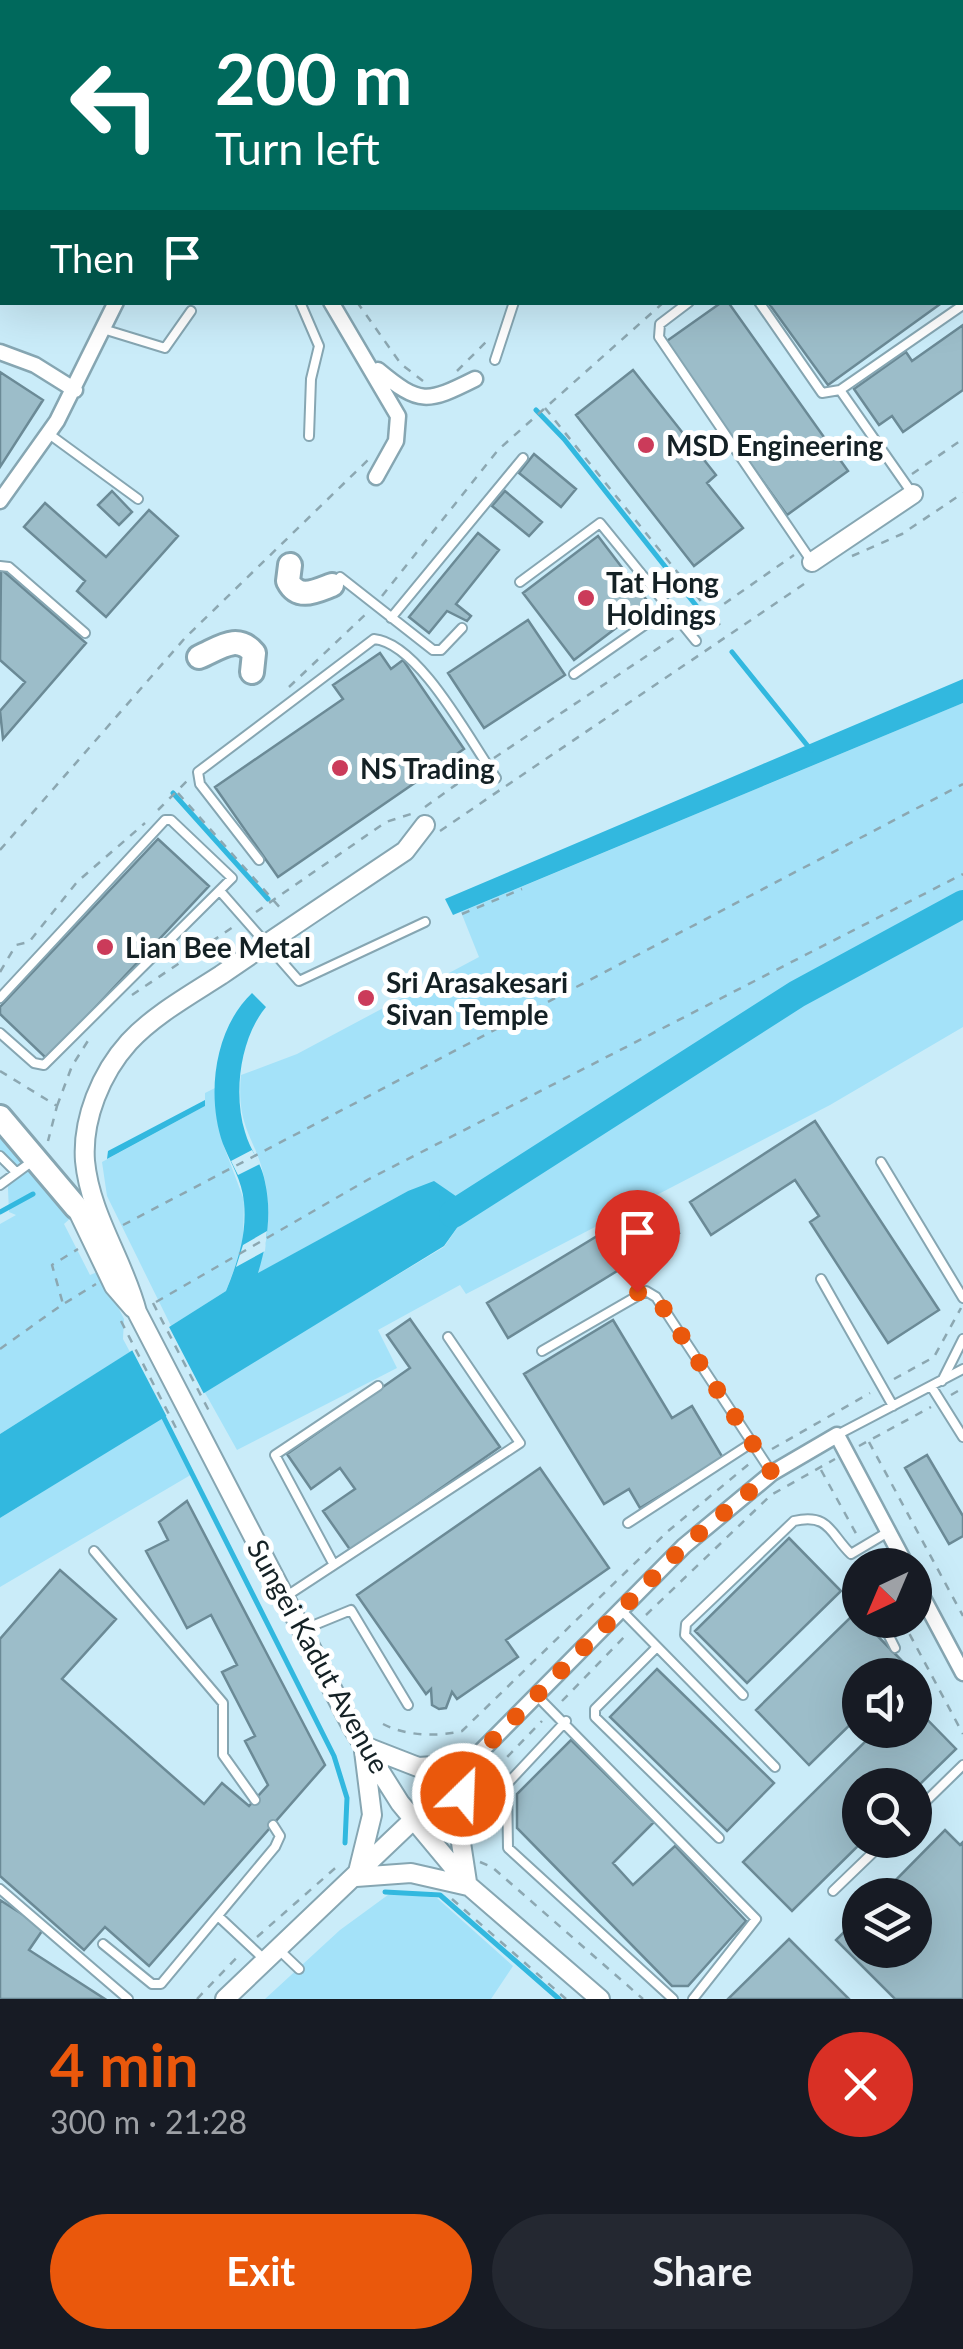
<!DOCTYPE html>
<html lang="en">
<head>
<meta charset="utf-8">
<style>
	body { margin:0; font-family:Lato,sans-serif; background:#242831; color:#f1f3f6; height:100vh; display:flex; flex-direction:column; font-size:38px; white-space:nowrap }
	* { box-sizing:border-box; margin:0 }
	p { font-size:32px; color:#9ea1a6 }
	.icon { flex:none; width:55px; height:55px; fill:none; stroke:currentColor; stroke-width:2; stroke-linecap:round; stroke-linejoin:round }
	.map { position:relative; height:1999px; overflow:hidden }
	.side { display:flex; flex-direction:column; background:#171b24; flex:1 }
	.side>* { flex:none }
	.banner { position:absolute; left:0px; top:0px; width:965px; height:305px; box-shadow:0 10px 40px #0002; background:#00695c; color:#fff; overflow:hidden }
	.needle { width:65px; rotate:224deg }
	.controls { position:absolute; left:842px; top:1548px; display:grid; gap:20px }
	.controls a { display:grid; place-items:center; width:90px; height:90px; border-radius:50%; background:#171b24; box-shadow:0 10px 40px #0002; font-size:50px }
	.pin { position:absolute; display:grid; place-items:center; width:85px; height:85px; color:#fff; margin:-102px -42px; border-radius:50% 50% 50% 0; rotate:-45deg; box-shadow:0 0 10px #0007 }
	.pin .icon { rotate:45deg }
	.me { position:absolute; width:110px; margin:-55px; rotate:24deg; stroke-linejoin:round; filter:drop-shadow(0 0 8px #0008) }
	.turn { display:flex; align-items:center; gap:35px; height:210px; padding:0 50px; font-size:45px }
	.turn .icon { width:130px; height:130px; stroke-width:2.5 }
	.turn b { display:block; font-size:70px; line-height:85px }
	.then { display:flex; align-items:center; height:95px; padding:0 50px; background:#0003; gap:20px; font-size:38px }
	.round { display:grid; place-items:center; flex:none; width:105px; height:105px; border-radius:52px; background:#242831 }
	.head { display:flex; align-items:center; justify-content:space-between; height:170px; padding:0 50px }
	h1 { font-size:60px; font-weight:700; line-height:75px; color:#ea580c }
	.cta { display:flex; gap:20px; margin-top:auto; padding:20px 50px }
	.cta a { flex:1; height:115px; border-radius:60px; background:#ea580c; color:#fff; font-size:40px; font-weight:700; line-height:115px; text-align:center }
	.cta a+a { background:#242831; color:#f1f3f6 }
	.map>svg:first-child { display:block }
</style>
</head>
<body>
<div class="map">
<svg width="963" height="1999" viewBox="0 0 963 1999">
	<rect width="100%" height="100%" fill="#caecf9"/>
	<path fill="#a4e2f9" d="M 963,703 L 963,1027 L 830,1105 L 466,1294 L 460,1285 L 378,1330 L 397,1368 L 237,1450 L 204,1391 L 444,1247 L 464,1218 L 488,1200 L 464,1201 L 408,1191 L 257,1274 C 267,1244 272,1213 265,1181 C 256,1136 236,1130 241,1075 L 297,1054 L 479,957 L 461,912 Z
		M 217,1087 L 223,1144 L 244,1200 L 243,1245 L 226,1291 L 171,1326 L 107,1196 L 102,1162 L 205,1106 L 205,1093 Z
		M 0,1126 L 73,1216 L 64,1224 L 90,1275 L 100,1271 L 124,1319 L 123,1339 L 130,1352 L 0,1434 L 0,1224 L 16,1215 L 9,1212 L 7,1167 L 0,1160 Z
		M 165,1416 L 194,1473 L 0,1587 L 0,1518 Z
		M 392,1892 L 437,1898 L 513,1966 L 491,1999 L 265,1999 L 340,1930 Z"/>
	<path fill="#32b8df" d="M 963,679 L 963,703 L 453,915 L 445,899 Z
		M 252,993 L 266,1007 C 240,1038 233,1094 245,1132 C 250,1150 262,1164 265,1182 C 272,1213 267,1244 258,1273 L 408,1191 L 434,1181 L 463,1201 L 484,1192 L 488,1200 L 464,1218 L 444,1246 L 0,1518 L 0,1434 L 226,1291 C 238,1261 247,1235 244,1202 C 242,1180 231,1164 223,1144 C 206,1096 214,1029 252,993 Z
		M 205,1100 L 205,1106 L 107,1159 L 108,1151 Z"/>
	<path fill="#caecf9" d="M 252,1150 L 260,1164 L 238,1175 L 231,1161 Z
		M 267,1231 L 265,1251 L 236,1267 L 243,1245 Z
		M 167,1323 L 205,1396 L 168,1419 L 130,1346 Z"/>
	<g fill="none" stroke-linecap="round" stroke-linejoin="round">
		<path stroke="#32b8df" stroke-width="5" d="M 536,410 L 564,439 L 698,608
			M 732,652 L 811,750
			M 173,793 L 268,899
			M 0,1212 L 33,1194
			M 162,1414 L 334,1756 L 347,1798 L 345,1843
			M 385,1892 L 440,1895 L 559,1999"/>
		<path stroke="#32b8df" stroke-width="28" d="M 453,1214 L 797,994 L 963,904"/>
	</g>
	<path fill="#9cbdc9" stroke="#6b8a96" stroke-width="2.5" d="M 329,0 L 414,0 L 415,2 L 330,2 Z
		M 414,0 L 684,0 L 681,2 Z
		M 0,218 L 2,218 L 2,289 L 0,289 Z
		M 722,302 L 728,302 L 848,471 L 787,515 L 664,343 Z
		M 774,302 L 943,302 L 828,385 L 770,305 Z
		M 963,325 L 963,390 L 903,432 L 892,416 L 879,425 L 854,389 L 906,352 L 912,361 Z
		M 633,370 L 716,475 L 707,483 L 743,528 L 694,566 L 576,415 Z
		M 0,372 L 43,400 L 0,467 Z
		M 534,454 L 576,489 L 561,507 L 519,473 Z
		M 112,491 L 132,512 L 119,525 L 98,505 Z
		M 505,491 L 542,522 L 529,536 L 492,506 Z
		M 45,503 L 106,557 L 149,510 L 178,536 L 106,617 L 77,591 L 85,581 L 24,527 Z
		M 478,533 L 499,550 L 456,604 L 471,616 L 467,621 L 447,611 L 429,633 L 409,617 Z
		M 598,536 L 649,603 L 574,660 L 523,593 Z
		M 1,569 L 86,643 L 3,739 L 0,711 L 25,682 L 0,660 Z
		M 528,620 L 565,675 L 484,728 L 448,673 Z
		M 380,653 L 391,669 L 403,660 L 464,749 L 278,877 L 215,787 L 343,699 L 333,685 Z
		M 158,839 L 209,886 L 47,1059 L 0,1014 L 0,1007 Z
		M 815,1121 L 939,1310 L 888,1343 L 810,1222 L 819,1216 L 795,1180 L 711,1235 L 690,1202 Z
		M 658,1199 L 679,1233 L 508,1338 L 487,1303 Z
		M 410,1319 L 500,1447 L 351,1551 L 323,1511 L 355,1489 L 340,1468 L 311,1489 L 287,1454 L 410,1368 L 387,1335 Z
		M 613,1320 L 672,1418 L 692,1406 L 723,1458 L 640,1508 L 629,1489 L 604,1504 L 524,1374 Z
		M 927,1455 L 963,1516 L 963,1536 L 949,1544 L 905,1468 Z
		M 540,1468 L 609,1568 L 506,1640 L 518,1657 L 457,1699 L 452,1692 L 446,1708 L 439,1709 L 432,1705 L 431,1689 L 426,1694 L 357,1595 Z
		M 187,1501 L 325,1765 L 149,1966 L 105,1927 L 84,1950 L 0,1876 L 0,1639 L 60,1570 L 116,1619 L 62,1679 L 204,1804 L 222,1783 L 249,1806 L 268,1785 L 245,1741 L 255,1736 L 222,1672 L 237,1665 L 211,1615 L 187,1628 L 146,1551 L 168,1540 L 159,1522 Z
		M 789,1538 L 841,1591 L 747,1683 L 695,1631 Z
		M 855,1613 L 909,1668 L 901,1675 L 860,1675 L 860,1715 L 809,1765 L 756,1710 Z
		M 657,1669 L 774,1783 L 727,1831 L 610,1717 Z
		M 915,1707 L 956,1749 L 915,1789 L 915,1785 L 860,1785 L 860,1840 L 864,1840 L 792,1911 L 743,1862 L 877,1730 L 915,1730 Z
		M 571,1740 L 654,1822 L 613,1863 L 633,1885 L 675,1846 L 746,1921 L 688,1986 L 672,1986 L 517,1828 L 517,1794 Z
		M 945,1830 L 960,1845 L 963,1842 L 963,1999 L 895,1999 L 836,1940 L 860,1916 L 860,1950 L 915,1950 L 915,1895 L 881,1895 Z
		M 0,1900 L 44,1928 L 29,1950 L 105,1999 L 0,1999 Z
		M 789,1939 L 849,1999 L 728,1999 Z"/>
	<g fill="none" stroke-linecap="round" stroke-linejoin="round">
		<defs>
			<path id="service" d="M 291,0 L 292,2
				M 835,2 L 838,0
				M 0,150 L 2,151
				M 962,168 L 963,169
				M 300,302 L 319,346 L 311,379 L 309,436
				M 689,302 L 660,324 L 659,337 L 812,562
				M 759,302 L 822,393 L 840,390 L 963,305
				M 103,329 L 165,348 L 191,311
				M 495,360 L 514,302
				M 840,390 L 912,493
				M 49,434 L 138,499
				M 0,566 L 9,567 L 85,633
				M 340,577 L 433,650 L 441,650 L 462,628
				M 520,582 L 600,523 L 696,641
				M 391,618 L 523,458
				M 574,674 L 669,608
				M 259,860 L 200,784 L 198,772 L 374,639 C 419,643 470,741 496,778
				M 220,891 L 299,981 L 425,922
				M 0,998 L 165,820 L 171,820 L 232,878 L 44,1065 L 34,1063 L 0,1033
				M 0,1156 L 15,1171
				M 881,1162 L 963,1298
				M 0,1185 L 34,1160
				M 821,1279 L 893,1406
				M 542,1351 L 646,1291 L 656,1297 L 772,1473
				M 942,1381 L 963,1339
				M 931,1386 L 963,1437
				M 837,1435 L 963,1369
				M 628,1523 L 750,1444
				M 94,1551 L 223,1703 L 223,1755 L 255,1800
				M 334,1565 L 275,1455 L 378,1386
				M 285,1597 L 520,1443 L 448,1337
				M 622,1611 L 775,1767
				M 881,1620 L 895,1648
				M 302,1630 L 351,1610 L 408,1705
				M 657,1647 L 595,1709 L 595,1717 L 719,1838
				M 743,1695 L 685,1635 L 686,1624 L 794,1521 C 830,1513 830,1534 851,1554 L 888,1532
				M 537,1696 L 756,1919 L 693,1999
				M 566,1721 L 507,1784 L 508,1848 L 673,1999
				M 915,1812 L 963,1765
				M 0,1889 L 128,1999
				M 833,1891 L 886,1840
				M 218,1916 L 264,1959
				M 103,1944 L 152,1984 L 161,1984 L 275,1847 L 280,1836 L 273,1825
				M 277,1948 L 299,1969"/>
			<path id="minor" d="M 161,0 L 162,2
				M 331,302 L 398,416 L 396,441 L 376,477
				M 0,352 L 35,365 L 75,390
				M 378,370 C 420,405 427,403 475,379
				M 0,501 L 57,421 L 116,302
				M 915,1583 L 963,1673
				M 413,1820 L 684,1546 L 772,1473 L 837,1435 L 906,1565"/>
			<path id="tertiary" d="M 812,562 L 913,494
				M 425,825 L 405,851 C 344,892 282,933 221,975 C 190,995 154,1015 129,1042 C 101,1073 82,1119 85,1161 C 90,1215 124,1261 137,1312 L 352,1727 L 400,1803 L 469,1886 L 600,1999
				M 76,1207 L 114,1286 L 133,1308
				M 364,1746 L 418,1767 L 469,1764 L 458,1823 L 467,1882
				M 358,1872 L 372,1815 L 364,1751
				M 356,1877 L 411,1873 L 468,1886
				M 225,1999 L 413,1820"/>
			<path id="primary" d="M 290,565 L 288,581 C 298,601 316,591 332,585
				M 199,657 C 220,648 237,633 254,653 L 252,672
				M 0,1117 L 76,1207"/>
		</defs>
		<use href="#service" stroke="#86a6b2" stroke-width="12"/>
		<use href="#minor" stroke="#86a6b2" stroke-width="19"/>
		<use href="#tertiary" stroke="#86a6b2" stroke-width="22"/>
		<use href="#primary" stroke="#86a6b2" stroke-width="28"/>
		<path stroke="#8ca7b1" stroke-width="2.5" stroke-dasharray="8 8" stroke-linecap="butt" d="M 181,0 L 181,2
			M 899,2 L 903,0
			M 962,84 L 963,83
			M 357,302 L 401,364 L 423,381
			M 457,371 L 490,338
			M 545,408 L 720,625
			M 912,474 L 963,439
			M 852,556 L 902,534 L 963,493
			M 382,596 L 498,450 L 664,302
			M 698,622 L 794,555
			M 289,687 L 367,613
			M 494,758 L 675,637
			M 506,786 L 810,580
			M 178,793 L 283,911
			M 425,807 L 475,771
			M 158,810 L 188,780
			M 440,831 L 500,790
			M 0,850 L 185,638 L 369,459
			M 256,912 L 386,822 L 414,813
			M 462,914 L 522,889
			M 0,972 L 16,945 L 29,942 L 77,882 L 145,823
			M 132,995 L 233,927
			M 0,1071 L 57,1106 L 48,1141
			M 57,1106 L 72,1066 L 91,1036
			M 123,1225 L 963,784
			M 156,1302 L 369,1179 L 963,874
			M 65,1303 L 96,1284
			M 153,1303 L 209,1411
			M 121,1321 L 176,1428
			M 0,1349 L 63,1304 L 52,1265 L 78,1249
			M 894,1379 L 934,1357 L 961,1308
			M 951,1395 L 963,1388
			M 869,1442 L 963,1616
			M 859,1446 L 931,1407
			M 772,1449 L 870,1393
			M 821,1470 L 858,1537
			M 646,1615 L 771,1495 L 835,1459
			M 902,1620 L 963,1734
			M 562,1701 L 626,1635
			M 383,1724 C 406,1736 437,1737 462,1731 L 667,1532 L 749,1464
			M 485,1780 L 542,1721
			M 480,1862 L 492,1867 L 643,1999
			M 452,1899 L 566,1999
			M 257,1937 L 341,1863
			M 197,1999 L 241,1953"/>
		<use href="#service" stroke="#fff" stroke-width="8"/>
		<use href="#minor" stroke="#fff" stroke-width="14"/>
		<use href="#tertiary" stroke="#fff" stroke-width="18"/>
		<use href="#primary" stroke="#fff" stroke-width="22"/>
	</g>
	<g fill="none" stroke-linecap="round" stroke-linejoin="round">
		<path stroke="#ea580c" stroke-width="18" stroke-dasharray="0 32.4" d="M 463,1794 L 469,1764 L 684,1546 L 772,1473 L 656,1297 L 637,1292"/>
	</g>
	<g fill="#cb3b5a" stroke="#fff" stroke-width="4">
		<circle cx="646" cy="445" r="10"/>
		<circle cx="586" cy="598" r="10"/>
		<circle cx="340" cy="768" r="10"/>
		<circle cx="105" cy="947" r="10"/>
		<circle cx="366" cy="998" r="10"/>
	</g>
	<g text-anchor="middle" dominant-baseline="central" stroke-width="10" stroke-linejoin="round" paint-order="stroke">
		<g font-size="28" font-weight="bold" fill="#142125" stroke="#fff" text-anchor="start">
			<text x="666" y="445">MSD Engineering</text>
			<text x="606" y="582">Tat Hong<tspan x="606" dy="32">Holdings</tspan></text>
			<text x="360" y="768">NS Trading</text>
			<text x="125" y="947">Lian Bee Metal</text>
			<text x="386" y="982">Sri Arasakesari<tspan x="386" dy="32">Sivan Temple</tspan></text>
		</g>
		<g font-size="28" fill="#142125" stroke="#fff">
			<text transform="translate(319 1656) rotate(61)">Sungei Kadut Avenue</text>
		</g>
	</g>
</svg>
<div class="controls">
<a><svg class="needle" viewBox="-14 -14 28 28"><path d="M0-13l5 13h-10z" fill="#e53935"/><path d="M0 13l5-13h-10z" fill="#9ea1a6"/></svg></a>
<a><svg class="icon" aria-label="sound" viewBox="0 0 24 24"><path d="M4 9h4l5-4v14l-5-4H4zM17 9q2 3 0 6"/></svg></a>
<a><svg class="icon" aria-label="search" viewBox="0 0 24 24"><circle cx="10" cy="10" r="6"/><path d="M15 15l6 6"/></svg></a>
<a><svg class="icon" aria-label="layers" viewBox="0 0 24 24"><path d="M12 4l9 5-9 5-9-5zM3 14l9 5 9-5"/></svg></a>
</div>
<div class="pin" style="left:637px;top:1292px;background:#d93025"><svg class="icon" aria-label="arrive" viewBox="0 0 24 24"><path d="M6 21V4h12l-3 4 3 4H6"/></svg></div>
<svg class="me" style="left:463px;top:1794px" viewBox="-20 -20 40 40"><circle r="17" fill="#ea580c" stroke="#fff" stroke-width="3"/><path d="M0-11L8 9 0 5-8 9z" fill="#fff"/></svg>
<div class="banner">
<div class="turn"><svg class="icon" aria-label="left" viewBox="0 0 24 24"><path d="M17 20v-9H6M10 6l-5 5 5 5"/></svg><div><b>200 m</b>Turn left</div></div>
<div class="then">Then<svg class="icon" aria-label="arrive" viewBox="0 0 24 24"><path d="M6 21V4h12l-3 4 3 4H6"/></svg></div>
</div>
</div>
<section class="side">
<div class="head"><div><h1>4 min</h1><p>300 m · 21:28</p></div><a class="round" style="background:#d93025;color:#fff"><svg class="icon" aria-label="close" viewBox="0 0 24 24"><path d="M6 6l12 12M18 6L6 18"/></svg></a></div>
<div class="cta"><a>Exit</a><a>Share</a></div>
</section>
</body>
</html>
